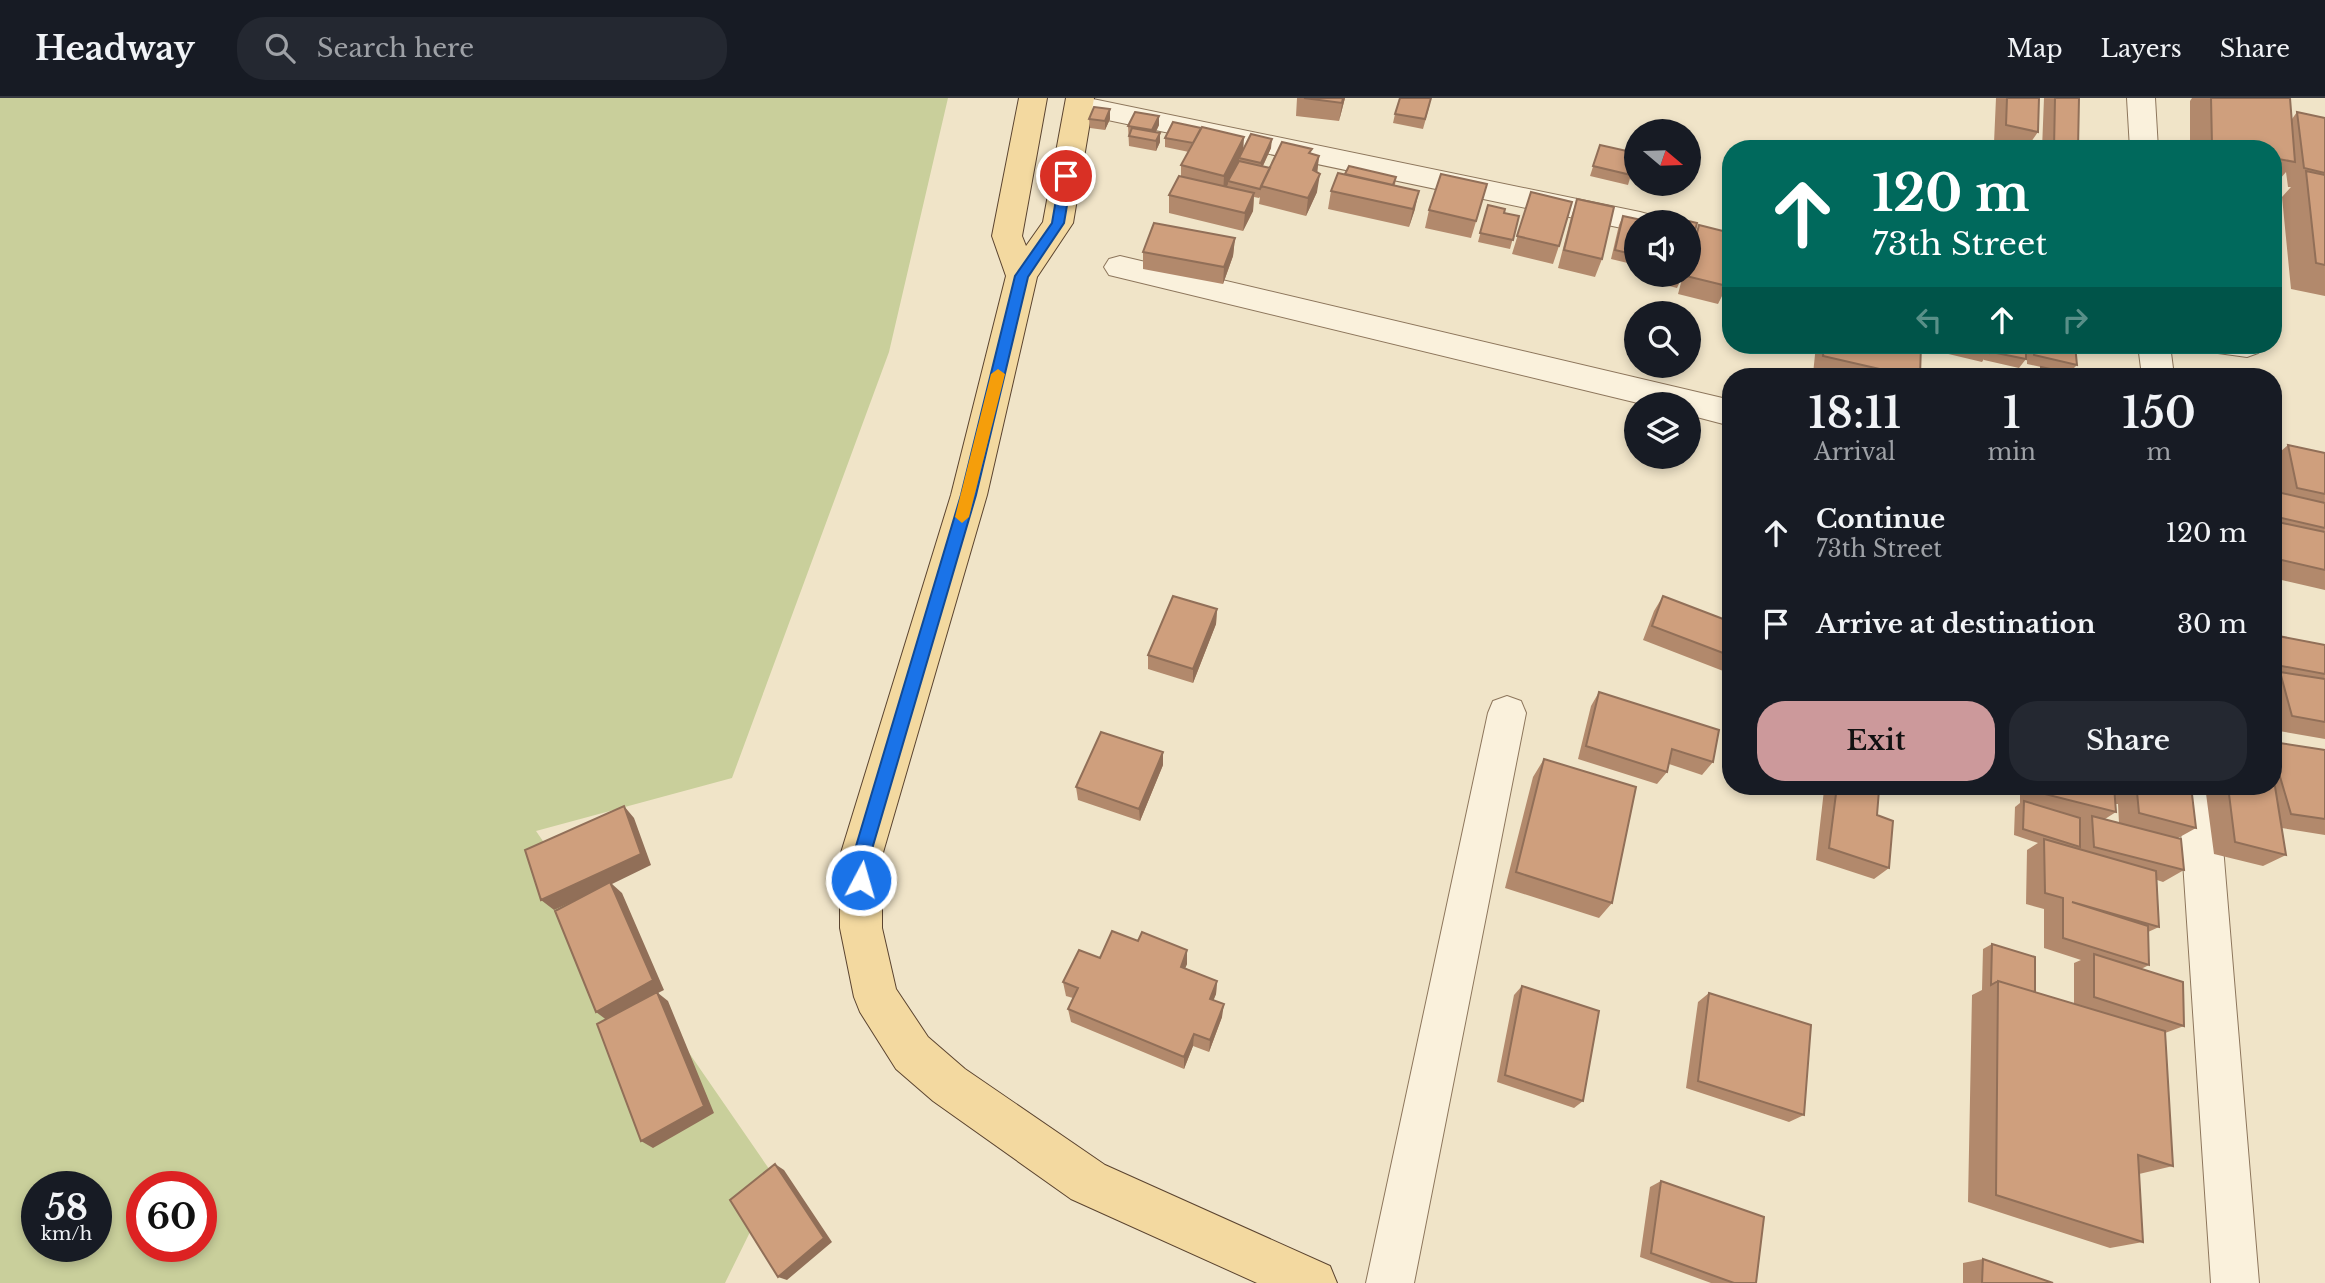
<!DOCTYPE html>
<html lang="en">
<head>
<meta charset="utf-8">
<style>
	body { margin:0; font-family:"Libre Baskerville",serif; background:#242831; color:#f1f3f6; height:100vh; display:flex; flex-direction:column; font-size:26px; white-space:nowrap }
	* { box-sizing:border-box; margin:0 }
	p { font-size:23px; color:#9ea1a6 }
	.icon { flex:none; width:38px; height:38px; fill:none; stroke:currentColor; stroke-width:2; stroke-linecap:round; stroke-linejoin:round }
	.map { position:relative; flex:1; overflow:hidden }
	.panel { position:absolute; left:1722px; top:270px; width:560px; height:427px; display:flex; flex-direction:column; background:#171b24; border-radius:28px; box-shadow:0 4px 10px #0003 }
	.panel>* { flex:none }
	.guide { position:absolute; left:1722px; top:42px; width:560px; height:214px; border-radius:28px; box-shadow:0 4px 10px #0003; background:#00695c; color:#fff; overflow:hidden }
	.needle { width:46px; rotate:109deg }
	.buttons { position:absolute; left:1624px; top:21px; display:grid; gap:14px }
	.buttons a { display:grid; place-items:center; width:77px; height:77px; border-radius:50%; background:#171b24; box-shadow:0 4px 10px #0003; font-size:35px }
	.speed { position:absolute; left:21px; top:1073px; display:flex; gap:14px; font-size:35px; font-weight:700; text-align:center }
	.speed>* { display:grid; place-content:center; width:91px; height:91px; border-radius:50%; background:#171b24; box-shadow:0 4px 10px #0003; line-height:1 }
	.speed small { font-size:18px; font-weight:400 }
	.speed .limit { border:10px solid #d22; background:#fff; color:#111 }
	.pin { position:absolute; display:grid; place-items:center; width:60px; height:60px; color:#fff; margin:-30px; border:4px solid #fff; border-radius:50%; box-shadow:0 2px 7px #0007 }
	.me { position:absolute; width:77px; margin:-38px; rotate:6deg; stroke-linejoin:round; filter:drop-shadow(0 0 5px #0008) }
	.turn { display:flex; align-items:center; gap:24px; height:147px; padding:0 35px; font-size:32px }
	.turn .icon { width:91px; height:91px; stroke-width:2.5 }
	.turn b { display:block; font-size:49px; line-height:60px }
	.lanes { display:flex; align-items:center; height:66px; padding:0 35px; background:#0003; justify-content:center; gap:35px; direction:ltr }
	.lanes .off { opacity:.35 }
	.eta { display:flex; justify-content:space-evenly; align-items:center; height:119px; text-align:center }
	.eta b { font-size:42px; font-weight:600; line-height:49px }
	.cta { display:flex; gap:14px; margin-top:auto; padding:14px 35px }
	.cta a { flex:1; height:80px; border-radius:28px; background:#cc999b; color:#111; font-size:28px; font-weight:600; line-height:80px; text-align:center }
	.cta a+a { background:#242831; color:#f1f3f6 }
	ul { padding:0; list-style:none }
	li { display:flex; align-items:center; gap:21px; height:91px; padding:0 35px }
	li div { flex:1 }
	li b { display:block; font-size:26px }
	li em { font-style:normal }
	header { display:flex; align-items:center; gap:42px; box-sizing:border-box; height:98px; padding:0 35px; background:#171b24; border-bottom:2px solid #363941 }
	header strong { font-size:33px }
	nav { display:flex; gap:38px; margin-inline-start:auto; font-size:24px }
	.search { width:490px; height:63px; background:#242831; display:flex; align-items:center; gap:18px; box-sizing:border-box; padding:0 24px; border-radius:28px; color:#9ea1a6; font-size:26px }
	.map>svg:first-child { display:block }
</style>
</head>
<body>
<header>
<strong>Headway</strong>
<div class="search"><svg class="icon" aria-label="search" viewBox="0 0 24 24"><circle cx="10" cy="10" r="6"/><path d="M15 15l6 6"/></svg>Search here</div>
<nav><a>Map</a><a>Layers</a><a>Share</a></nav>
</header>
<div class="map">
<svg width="2325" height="1185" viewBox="0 0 2325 1185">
	<rect width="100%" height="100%" fill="#f0e4c8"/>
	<path fill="#c9cf9b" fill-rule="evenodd" d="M 0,0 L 948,0 L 889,254 L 732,680 L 536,733 L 776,1081 L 725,1185 L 0,1185 ZM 37,1088 L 96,1088 L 96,1148 L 37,1148 ZM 142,1088 L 201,1088 L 201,1148 L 142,1148 Z"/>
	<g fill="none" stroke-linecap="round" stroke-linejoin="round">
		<defs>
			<path id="minor" d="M 1088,0 L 1640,114 L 1651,117 L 1655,124 L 1636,124 L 1636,133 L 1079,16 L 1069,13 L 1065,7 L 1069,1 Z
				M 2127,0 L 2155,0 L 2158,51 L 2130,51 Z
				M 1120,158 L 1731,302 L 1731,328 L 1689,317 L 1689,306 L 1642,306 L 1109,177 L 1104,169 L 1109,161 Z
				M 2138,247 L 2170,247 L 2174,278 L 2142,278 Z
				M 2213,247 L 2263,247 L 2258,255 L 2247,259 L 2218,255 Z
				M 1507,598 L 1521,603 L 1526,615 L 1414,1185 L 1366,1185 L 1488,615 L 1493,603 Z
				M 2178,688 L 2218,688 L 2259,1185 L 2211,1185 Z"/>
			<path id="major" d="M 1019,0 L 1047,0 L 1022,138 L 1026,148 L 1043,124 L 1066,0 L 1094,0 L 1073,125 L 1037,179 L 987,397 L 882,758 L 882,830 L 896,891 L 928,939 L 965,971 L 1105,1067 L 1330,1168 L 1337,1185 L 1257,1185 L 1071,1101 L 933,1003 L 896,971 L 860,914 L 854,899 L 840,830 L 840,758 L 951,397 L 1006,178 L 992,138 Z"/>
		</defs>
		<use href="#minor" stroke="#8d765c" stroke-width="2"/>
		<use href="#major" stroke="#5b4430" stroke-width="2"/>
		<use href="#minor" fill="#faf1dc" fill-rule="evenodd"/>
		<use href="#major" fill="#f3d9a0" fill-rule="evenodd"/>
	</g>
	<path fill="#b2896c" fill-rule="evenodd" d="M 1297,0 L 1345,0 L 1339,23 L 1296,18 Z
		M 1996,0 L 2039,0 L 2038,34 L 2026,51 L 2020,51 L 1994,45 Z
		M 2044,0 L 2079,0 L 2078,51 L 2042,51 Z
		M 2192,0 L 2290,0 L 2292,21 L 2297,14 L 2325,20 L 2325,198 L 2291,191 L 2282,99 L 2291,89 L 2288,89 L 2286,74 L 2273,89 L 2273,51 L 2178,51 L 2181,48 L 2190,50 L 2190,3 Z
		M 1430,6 L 1423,31 L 1393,25 L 1395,16 Z
		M 1110,11 L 1110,21 L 1105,32 L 1090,30 L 1089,21 Z
		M 1159,18 L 1159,27 L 1156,34 L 1160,35 L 1160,44 L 1156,53 L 1129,48 L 1128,28 Z
		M 1165,40 L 1243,52 L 1271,50 L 1263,68 L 1270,70 L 1311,56 L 1319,58 L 1317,75 L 1317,94 L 1306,118 L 1259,106 L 1260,99 L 1259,100 L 1254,99 L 1253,113 L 1243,133 L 1169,115 L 1169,97 L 1181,78 L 1181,67 L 1189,54 L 1165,49 Z
		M 1600,47 L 1631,77 L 1628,87 L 1590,78 Z
		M 1345,76 L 1396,79 L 1395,87 L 1415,111 L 1409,129 L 1328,111 L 1331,93 Z
		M 1731,91 L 1731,121 L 1725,119 Z
		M 1531,94 L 1559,148 L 1553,166 L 1512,156 Z
		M 1577,101 L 1602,161 L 1595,179 L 1558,170 L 1571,119 Z
		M 1482,104 L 1471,140 L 1425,130 L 1429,112 Z
		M 1488,107 L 1504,115 L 1519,118 L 1510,151 L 1478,144 Z
		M 1659,116 L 1697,125 L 1693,140 L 1699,127 L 1731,135 L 1731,195 L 1724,194 L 1718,206 L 1678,196 L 1683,177 L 1677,190 L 1638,180 L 1639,177 L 1689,177 L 1689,124 L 1655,124 Z
		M 1623,118 L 1636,124 L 1636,167 L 1611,161 L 1619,127 Z
		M 1235,140 L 1233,158 L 1223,186 L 1143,171 L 1143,154 Z
		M 1758,247 L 1795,247 L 1790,255 Z
		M 1816,247 L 2026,247 L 2026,261 L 2019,270 L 1984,262 L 1984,261 L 1982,264 L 1940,254 L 1940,249 L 1936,254 L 1921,251 L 1920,278 L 1824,278 L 1813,276 Z
		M 2027,247 L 2075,247 L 2077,267 L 2069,275 L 2083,278 L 2034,278 L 2041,269 L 2027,266 Z
		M 2288,347 L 2325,355 L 2325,492 L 2273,480 L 2273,393 L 2275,394 L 2273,385 L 2273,360 Z
		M 1663,498 L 1731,524 L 1731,576 L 1643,542 L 1654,513 Z
		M 1217,511 L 1216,526 L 1193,585 L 1148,571 L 1148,557 Z
		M 2273,537 L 2325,547 L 2325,641 L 2273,632 Z
		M 1599,594 L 1713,664 L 1702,677 L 1669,666 L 1667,674 L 1657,686 L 1578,661 L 1591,608 Z
		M 2273,644 L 2325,652 L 2325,737 L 2282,730 L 2286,757 L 2263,768 L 2214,756 L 2205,688 L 2273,688 Z
		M 1544,661 L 1612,805 L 1599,820 L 1505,790 L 1533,679 Z
		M 1163,667 L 1140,723 L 1078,702 L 1076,689 Z
		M 1829,688 L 1864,688 L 1877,717 L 1889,770 L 1874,781 L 1816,762 L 1824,692 Z
		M 2020,688 L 2191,688 L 2196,730 L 2178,740 L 2184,772 L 2163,784 L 2157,782 L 2159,829 L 2148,834 L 2149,867 L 2141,871 L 2184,928 L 2165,935 L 2173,1068 L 2139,1076 L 2143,1144 L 2110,1150 L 1968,1104 L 1972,897 L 1982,892 L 1983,851 L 1992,846 L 2035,894 L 2074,906 L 2074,865 L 2081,862 L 2044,850 L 2044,811 L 2026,806 L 2027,752 L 2038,745 L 2014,737 L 2015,709 L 2020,705 ZM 2116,706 L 2118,706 L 2119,725 L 2105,721 L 2116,714 Z
		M 1187,866 L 1185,870 L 1217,883 L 1216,896 L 1213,902 L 1222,919 L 1209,954 L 1193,948 L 1184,971 L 1071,924 L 1068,911 L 1073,900 L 1066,898 L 1063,884 Z
		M 1522,888 L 1583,1003 L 1574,1010 L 1497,984 L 1514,897 Z
		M 1709,895 L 1804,1017 L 1789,1024 L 1686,990 L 1698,904 Z
		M 1661,1083 L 1756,1185 L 1711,1185 L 1640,1159 L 1650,1089 Z
		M 1983,1161 L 2053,1185 L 1963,1185 L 1963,1165 Z"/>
	<path fill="#916f58" d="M 1343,0 L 1345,0 L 1339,23 Z
		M 1110,11 L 1110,21 L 1105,32 L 1105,23 Z
		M 1159,18 L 1159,27 L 1152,41 L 1152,32 Z
		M 1160,35 L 1160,44 L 1156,53 L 1156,43 Z
		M 1244,39 L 1243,57 L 1239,60 L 1239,65 L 1228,83 L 1228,86 L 1223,96 L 1224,78 Z
		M 1272,41 L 1271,50 L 1260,74 L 1261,65 Z
		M 1319,58 L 1317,76 L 1313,72 Z
		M 1320,76 L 1317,94 L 1306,118 L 1308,100 Z
		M 1419,93 L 1415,111 L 1409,129 L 1413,111 Z
		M 1254,95 L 1253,113 L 1243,133 L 1245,115 Z
		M 1235,140 L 1233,158 L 1223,186 L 1224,169 Z
		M 1217,511 L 1216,526 L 1193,585 L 1193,571 Z
		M 1163,654 L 1163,667 L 1140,723 L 1139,711 Z
		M 624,708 L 634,720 L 651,767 L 612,786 L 622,795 L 664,892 L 658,895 L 668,903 L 714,1015 L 653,1050 L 641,1043 L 608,923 L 596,914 L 611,786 L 554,812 L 541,802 Z
		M 1187,852 L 1187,866 L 1180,882 L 1181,869 Z
		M 1217,883 L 1216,896 L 1209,914 L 1210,901 Z
		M 1224,906 L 1222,919 L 1209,954 L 1210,942 Z
		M 1194,936 L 1193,948 L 1184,971 L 1184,959 Z
		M 775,1066 L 784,1072 L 832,1144 L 787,1182 L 778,1179 Z"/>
	<path fill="#cf9f7d" stroke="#916f58" stroke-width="2" d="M 1304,0 L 1343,0 L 1342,5 Z
		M 1400,0 L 1431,0 L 1425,21 L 1395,16 Z
		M 2007,0 L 2039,0 L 2038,34 L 2006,27 Z
		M 2055,0 L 2079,0 L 2078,51 L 2054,51 Z
		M 2211,0 L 2290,0 L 2295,64 L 2273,60 L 2273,51 L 2234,51 L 2212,46 Z
		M 1094,9 L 1110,11 L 1105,23 L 1089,21 Z
		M 1135,14 L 1159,18 L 1152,32 L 1128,28 Z
		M 2297,14 L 2325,20 L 2325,75 L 2304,70 Z
		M 1173,24 L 1201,30 L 1193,45 L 1165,40 Z
		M 1202,29 L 1244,39 L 1224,78 L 1181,67 Z
		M 1132,30 L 1160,35 L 1156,43 L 1129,38 Z
		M 1251,36 L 1272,41 L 1261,65 L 1239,60 Z
		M 1282,44 L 1312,51 L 1309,55 L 1319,58 L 1313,72 L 1320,76 L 1308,100 L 1261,88 Z
		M 1600,47 L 1636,55 L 1636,61 L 1631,77 L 1593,68 Z
		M 2181,48 L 2195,51 L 2181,51 Z
		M 1239,63 L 1270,70 L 1260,91 L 1228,83 Z
		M 1349,68 L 1396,79 L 1393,87 L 1345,76 Z
		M 2306,73 L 2325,77 L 2325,167 L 2316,165 Z
		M 1338,75 L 1419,93 L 1413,111 L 1331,93 Z
		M 1441,76 L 1487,86 L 1476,123 L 1429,112 Z
		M 1179,78 L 1254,95 L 1245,115 L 1169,97 Z
		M 1531,94 L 1572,104 L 1559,148 L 1517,138 Z
		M 1577,101 L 1614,109 L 1602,161 L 1564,152 Z
		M 1488,107 L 1505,111 L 1504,115 L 1519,118 L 1513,142 L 1480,135 Z
		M 1659,116 L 1697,125 L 1689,157 L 1689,124 L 1656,124 Z
		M 1623,118 L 1651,124 L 1636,124 L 1636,157 L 1615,152 Z
		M 1154,125 L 1235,140 L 1224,169 L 1143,154 Z
		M 1699,127 L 1731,135 L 1731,170 L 1727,188 L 1686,178 L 1687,177 L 1689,177 L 1689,168 Z
		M 1824,247 L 1921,247 L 1920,278 L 1910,278 L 1823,258 Z
		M 1951,247 L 1989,247 L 1989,255 Z
		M 1991,247 L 2026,247 L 2026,261 L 1991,254 Z
		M 2034,247 L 2075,247 L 2077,267 L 2034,257 Z
		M 2041,269 L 2083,278 L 2041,278 Z
		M 2288,347 L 2325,355 L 2325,396 L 2297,390 Z
		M 2273,393 L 2325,405 L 2325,430 L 2273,418 Z
		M 2273,423 L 2325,434 L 2325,472 L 2273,460 Z
		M 1173,498 L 1217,511 L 1193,571 L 1148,557 Z
		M 1663,498 L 1731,524 L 1731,558 L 1652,528 Z
		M 2273,537 L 2325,547 L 2325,576 L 2276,567 L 2273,557 Z
		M 2280,574 L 2325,581 L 2325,624 L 2292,618 Z
		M 1599,594 L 1719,632 L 1713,664 L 1672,651 L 1667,674 L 1586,648 Z
		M 1101,634 L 1163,654 L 1139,711 L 1076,689 Z
		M 2273,644 L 2325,652 L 2325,721 L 2291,716 L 2273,655 Z
		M 1544,661 L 1636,689 L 1612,805 L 1516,774 Z
		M 2273,676 L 2286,757 L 2235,744 L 2228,688 L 2273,688 Z
		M 1837,688 L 1864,688 L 1879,692 L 1877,717 L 1893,723 L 1889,770 L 1829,750 Z
		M 2037,688 L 2114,688 L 2116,714 L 2037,694 Z
		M 2123,688 L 2191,688 L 2196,730 L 2139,715 L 2137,694 L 2123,690 Z
		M 2024,703 L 2080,720 L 2080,749 L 2023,731 Z
		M 624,708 L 641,756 L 541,802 L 525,752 Z
		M 2092,718 L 2181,741 L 2184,772 L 2094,749 Z
		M 2044,741 L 2156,773 L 2159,829 L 2072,804 L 2148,828 L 2149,867 L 2063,840 L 2063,800 L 2045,795 Z
		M 610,784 L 653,882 L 596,914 L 555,813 Z
		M 1112,833 L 1138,843 L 1142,834 L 1187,852 L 1181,869 L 1217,883 L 1210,901 L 1224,906 L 1210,942 L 1194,936 L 1184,959 L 1068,911 L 1078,890 L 1063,884 L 1079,852 L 1100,860 Z
		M 1992,846 L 2035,859 L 2035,894 L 1998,883 L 1991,887 Z
		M 2094,856 L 2183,884 L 2184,928 L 2094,899 Z
		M 1998,883 L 2165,933 L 2173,1068 L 2138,1057 L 2143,1144 L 1996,1097 Z
		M 1522,888 L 1599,913 L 1583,1003 L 1505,977 Z
		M 657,894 L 704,1008 L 641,1043 L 597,926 Z
		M 1709,895 L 1811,927 L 1804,1017 L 1698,983 Z
		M 775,1066 L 824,1140 L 778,1179 L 730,1102 Z
		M 1661,1083 L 1764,1119 L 1756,1185 L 1734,1185 L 1651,1155 Z
		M 1983,1161 L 2053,1185 L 1982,1185 Z"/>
	<path fill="#1a73e8" stroke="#114b97" stroke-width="2" d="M 1066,74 L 1072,78 L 1064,125 L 1028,179 L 976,397 L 870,758 L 867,788 L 861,790 L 855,788 L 853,758 L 961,397 L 1015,178 L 1052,125 L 1060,78 Z"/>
	<path fill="#f59e0b" d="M 998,271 L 1005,276 L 969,419 L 962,425 L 955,419 L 991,276 Z"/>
</svg>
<div class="buttons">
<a><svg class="needle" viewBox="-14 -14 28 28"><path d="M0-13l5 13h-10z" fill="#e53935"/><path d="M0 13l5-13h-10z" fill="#9ea1a6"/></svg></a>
<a><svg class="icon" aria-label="sound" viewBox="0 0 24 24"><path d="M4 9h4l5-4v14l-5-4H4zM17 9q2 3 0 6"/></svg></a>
<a><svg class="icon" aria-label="search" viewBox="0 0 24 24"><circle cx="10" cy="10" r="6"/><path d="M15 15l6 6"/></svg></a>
<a><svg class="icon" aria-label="layers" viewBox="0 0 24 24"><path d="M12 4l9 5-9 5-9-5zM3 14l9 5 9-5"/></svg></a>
</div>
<div class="speed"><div>58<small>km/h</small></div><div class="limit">60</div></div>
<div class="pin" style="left:1066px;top:78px;background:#d93025"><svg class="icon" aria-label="arrive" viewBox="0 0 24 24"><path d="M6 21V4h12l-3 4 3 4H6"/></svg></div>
<svg class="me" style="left:861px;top:782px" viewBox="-20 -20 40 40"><circle r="17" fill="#1a73e8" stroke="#fff" stroke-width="3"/><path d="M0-11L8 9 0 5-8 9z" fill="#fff"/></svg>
<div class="guide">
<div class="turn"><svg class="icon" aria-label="ahead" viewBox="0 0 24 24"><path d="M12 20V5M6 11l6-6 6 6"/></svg><div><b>120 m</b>73th Street</div></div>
<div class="lanes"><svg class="icon off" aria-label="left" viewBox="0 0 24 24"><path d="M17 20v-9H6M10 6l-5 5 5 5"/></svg><svg class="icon" aria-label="ahead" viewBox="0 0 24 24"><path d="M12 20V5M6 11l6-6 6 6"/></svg><svg class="icon off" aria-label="right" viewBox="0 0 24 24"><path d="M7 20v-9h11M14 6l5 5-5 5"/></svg></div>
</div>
<section class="panel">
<div class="eta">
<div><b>18:11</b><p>Arrival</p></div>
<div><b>1</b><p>min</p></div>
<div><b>150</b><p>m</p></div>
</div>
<ul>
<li><svg class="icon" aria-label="ahead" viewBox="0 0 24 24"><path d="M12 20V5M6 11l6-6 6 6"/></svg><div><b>Continue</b><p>73th Street</p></div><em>120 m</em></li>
<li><svg class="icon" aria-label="arrive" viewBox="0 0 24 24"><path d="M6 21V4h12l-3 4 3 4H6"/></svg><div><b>Arrive at destination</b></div><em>30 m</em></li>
</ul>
<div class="cta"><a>Exit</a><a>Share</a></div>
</section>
</div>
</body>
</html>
